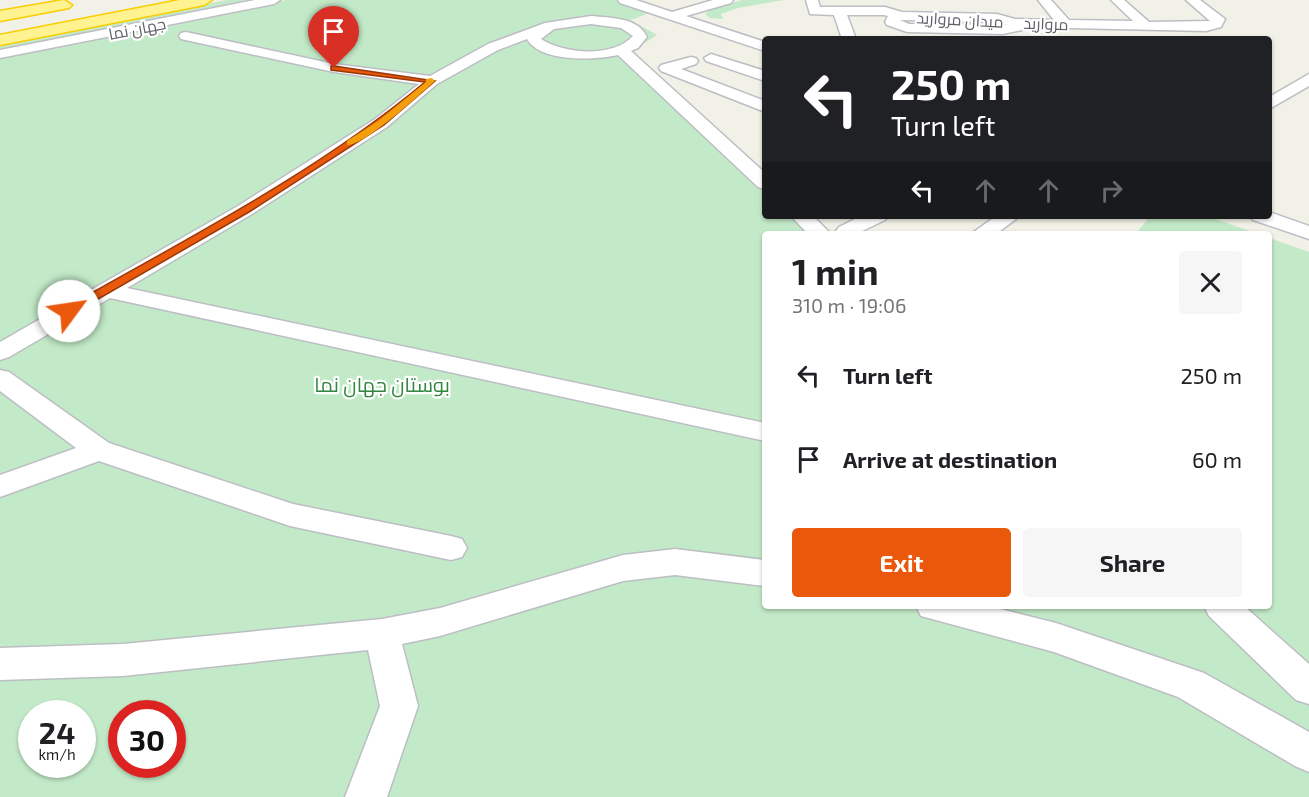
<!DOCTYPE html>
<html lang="en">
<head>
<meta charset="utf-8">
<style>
	body { margin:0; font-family:"Exo 2",Cairo,sans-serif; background:#f6f6f6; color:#202124; height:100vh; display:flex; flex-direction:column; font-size:22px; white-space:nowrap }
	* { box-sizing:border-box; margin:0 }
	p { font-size:20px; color:#757577 }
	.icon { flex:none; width:33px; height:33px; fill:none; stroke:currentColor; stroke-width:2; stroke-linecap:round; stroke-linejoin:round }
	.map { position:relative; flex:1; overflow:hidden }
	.panel { position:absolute; left:762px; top:231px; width:510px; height:378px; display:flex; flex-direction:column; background:#fff; border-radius:6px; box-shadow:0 2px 4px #0004 }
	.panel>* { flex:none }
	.hud { position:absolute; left:762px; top:36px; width:510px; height:183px; border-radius:6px; box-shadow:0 2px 4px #0004; background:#202124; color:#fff; overflow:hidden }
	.speed { position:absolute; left:18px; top:700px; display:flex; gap:12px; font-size:30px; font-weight:700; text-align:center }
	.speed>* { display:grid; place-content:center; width:78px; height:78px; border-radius:50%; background:#fff; box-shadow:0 2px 4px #0004; line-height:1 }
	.speed small { font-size:15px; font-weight:400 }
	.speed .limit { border:9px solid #d22; background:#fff; color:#111 }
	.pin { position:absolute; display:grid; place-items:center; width:51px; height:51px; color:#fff; margin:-62px -26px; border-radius:50% 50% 50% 0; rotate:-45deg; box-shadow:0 0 6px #0007 }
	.pin .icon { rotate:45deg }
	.me { position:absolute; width:66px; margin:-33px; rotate:59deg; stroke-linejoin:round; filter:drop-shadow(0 0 4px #0008) }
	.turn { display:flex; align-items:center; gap:21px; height:126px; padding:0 30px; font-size:27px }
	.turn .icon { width:78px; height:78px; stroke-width:2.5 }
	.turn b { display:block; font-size:42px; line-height:51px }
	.lanes { display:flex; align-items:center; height:57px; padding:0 30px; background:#0003; justify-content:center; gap:30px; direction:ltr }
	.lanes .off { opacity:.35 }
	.round { display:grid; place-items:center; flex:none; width:63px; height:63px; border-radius:6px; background:#f6f6f6 }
	.summary { display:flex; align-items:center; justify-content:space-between; height:102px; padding:0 30px }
	h1 { font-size:36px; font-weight:700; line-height:45px }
	.primary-button { display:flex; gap:12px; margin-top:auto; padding:12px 30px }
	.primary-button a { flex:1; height:69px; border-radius:6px; background:#ea580c; color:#fff; font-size:24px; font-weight:700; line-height:69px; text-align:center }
	.primary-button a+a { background:#f6f6f6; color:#202124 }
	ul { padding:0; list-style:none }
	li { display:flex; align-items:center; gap:18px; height:84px; padding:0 30px }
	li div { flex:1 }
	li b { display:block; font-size:22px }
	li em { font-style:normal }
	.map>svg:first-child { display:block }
</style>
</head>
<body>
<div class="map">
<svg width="1309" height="797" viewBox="0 0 1309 797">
	<rect width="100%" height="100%" fill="#f1f1e7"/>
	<path fill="#c3eac8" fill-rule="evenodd" d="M 227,0 L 248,0 L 0,50 L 0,44 Z
		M 287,0 L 615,0 L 652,12 L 631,20 L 657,35 L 623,57 L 765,191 L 765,216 L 792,216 L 812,234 L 765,234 L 765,606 L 1219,606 L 1309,692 L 1309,797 L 0,797 L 0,56 ZM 32,714 L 82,714 L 82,765 L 32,765 ZM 122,714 L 172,714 L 172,765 L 122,765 Z
		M 742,0 L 784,0 L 738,8 L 721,14 L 723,19 L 710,18 L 705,14 L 713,8 Z
		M 1150,216 L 1207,216 L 1258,234 L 1136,234 Z
		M 1269,238 L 1309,252 L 1309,669 L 1240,606 L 1269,606 Z"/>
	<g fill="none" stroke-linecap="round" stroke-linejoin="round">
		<defs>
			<path id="minor" d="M 255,0 L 280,0 L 274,4 L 0,58 L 0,50 Z
				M 618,0 L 636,0 L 672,12 L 713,0 L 733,0 L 731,3 L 686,16 L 765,42 L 765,51 L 620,3 Z
				M 806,0 L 818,0 L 820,7 L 885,7 L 902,12 L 997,14 L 1015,19 L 1054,20 L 1038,0 L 1051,0 L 1069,20 L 1133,21 L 1111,0 L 1124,0 L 1149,22 L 1210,21 L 1186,0 L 1200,0 L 1225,19 L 1221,27 L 1206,31 L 1024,27 L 1022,30 L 1003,34 L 907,32 L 887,25 L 885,22 L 888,16 L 884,15 L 847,15 L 856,39 L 842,39 L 834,15 L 810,14 ZM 900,20 L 996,22 L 1007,25 L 909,24 Z
				M 591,16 C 610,18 638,17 647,37 L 638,48 L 631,51 L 765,173 L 765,189 L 758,187 L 618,55 C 595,60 541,63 527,39 L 498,50 L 437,84 L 387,127 L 252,214 L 127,288 L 765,423 L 765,441 L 110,298 L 9,357 L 0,360 L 0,342 L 238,206 L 375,119 L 419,84 L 334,72 L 181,39 L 179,36 L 181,33 L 186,32 L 334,64 L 430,76 L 488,44 L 545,23 ZM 591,24 L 621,28 L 633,36 C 613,58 564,54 541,39 L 554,29 Z
				M 711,54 L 765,71 L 765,81 L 706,61 L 704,58 Z
				M 691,57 L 696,58 L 698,61 L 696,64 L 681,69 L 765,101 L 765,112 L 661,71 L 659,68 L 661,65 Z
				M 1309,74 L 1309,86 L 1269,109 L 1269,97 Z
				M 1269,212 L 1309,226 L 1309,239 L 1253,220 L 1250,216 L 1269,216 Z
				M 791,216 L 813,216 L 831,234 L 808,234 Z
				M 861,216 L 888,216 L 885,220 L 856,234 L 838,234 L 836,231 L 839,227 Z
				M 996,216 L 1020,216 L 996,234 L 971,234 Z
				M 0,370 L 9,372 L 109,443 L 293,504 L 451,536 L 462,539 L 467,548 L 462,557 L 451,560 L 290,526 L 99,461 L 0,497 L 0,475 L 76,448 L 0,391 Z
				M 675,549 L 765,560 L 765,586 L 675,575 L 623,581 L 440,636 L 402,644 L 418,706 L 387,797 L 345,797 L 380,706 L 368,650 L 123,676 L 0,680 L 0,648 L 123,644 L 382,619 L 440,608 L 623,555 Z
				M 916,606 L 988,606 L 1056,623 L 1204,673 L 1309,732 L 1309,772 L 1295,766 L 1178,697 L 1054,652 L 921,616 Z
				M 1204,606 L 1244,606 L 1309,664 L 1309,704 L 1296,700 L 1209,616 Z"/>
			<path id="highway" d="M 64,0 L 72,5 L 69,8 L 0,21 L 0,11 Z
				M 180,0 L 212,0 L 204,5 L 0,45 L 0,35 Z"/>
		</defs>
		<use href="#minor" stroke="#bcbec3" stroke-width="3"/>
		<use href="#highway" stroke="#f9cd00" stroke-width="3"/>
		<use href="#minor" fill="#fff" fill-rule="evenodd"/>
		<use href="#highway" fill="#fff291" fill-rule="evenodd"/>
	</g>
	<path fill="#ea580c" stroke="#983908" stroke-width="1.5" d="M 334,66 L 435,81 L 384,125 L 249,212 L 74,313 L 65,313 L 65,308 C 188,238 316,173 425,82 L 331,70 L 331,66 Z"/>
	<path fill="#f59e0b" d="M 432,78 L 435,81 L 434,82 C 419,95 364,146 347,145 L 347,141 L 378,121 L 426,82 L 426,79 Z"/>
	<g text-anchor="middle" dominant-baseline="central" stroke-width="4.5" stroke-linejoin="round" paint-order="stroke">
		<g font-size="16" fill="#5e6168" stroke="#fff">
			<text transform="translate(960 19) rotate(3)">میدان مروارید</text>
			<text transform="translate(1046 23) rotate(2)">مروارید</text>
			<text transform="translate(137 28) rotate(-11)">جهان نما</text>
		</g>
		<g font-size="20" fill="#30863f" stroke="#fff">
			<text x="382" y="384">بوستان جهان نما</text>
		</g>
	</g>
</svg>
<div class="speed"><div>24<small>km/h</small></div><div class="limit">30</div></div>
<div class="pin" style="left:334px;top:68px;background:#d93025"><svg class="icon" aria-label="arrive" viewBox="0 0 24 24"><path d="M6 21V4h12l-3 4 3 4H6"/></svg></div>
<svg class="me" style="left:69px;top:311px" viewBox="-20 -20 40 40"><circle r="19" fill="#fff"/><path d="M0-13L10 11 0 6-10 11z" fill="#ea580c"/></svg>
<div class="hud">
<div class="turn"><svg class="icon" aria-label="left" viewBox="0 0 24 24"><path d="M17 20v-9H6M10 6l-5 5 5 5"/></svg><div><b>250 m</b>Turn left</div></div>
<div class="lanes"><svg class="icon" aria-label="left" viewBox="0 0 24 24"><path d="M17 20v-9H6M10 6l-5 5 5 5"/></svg><svg class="icon off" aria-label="ahead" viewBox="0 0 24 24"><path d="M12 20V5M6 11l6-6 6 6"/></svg><svg class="icon off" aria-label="ahead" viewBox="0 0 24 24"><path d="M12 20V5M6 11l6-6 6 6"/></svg><svg class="icon off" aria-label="right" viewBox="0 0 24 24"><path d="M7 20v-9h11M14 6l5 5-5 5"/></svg></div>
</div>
<section class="panel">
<div class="summary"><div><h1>1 min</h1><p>310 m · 19:06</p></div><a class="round"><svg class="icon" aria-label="close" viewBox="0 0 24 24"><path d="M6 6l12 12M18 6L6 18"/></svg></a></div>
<ul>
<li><svg class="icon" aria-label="left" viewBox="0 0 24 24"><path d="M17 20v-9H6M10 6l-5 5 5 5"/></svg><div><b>Turn left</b></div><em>250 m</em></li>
<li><svg class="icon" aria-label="arrive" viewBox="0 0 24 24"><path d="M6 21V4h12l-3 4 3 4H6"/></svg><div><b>Arrive at destination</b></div><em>60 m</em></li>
</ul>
<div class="primary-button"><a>Exit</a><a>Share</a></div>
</section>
</div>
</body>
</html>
